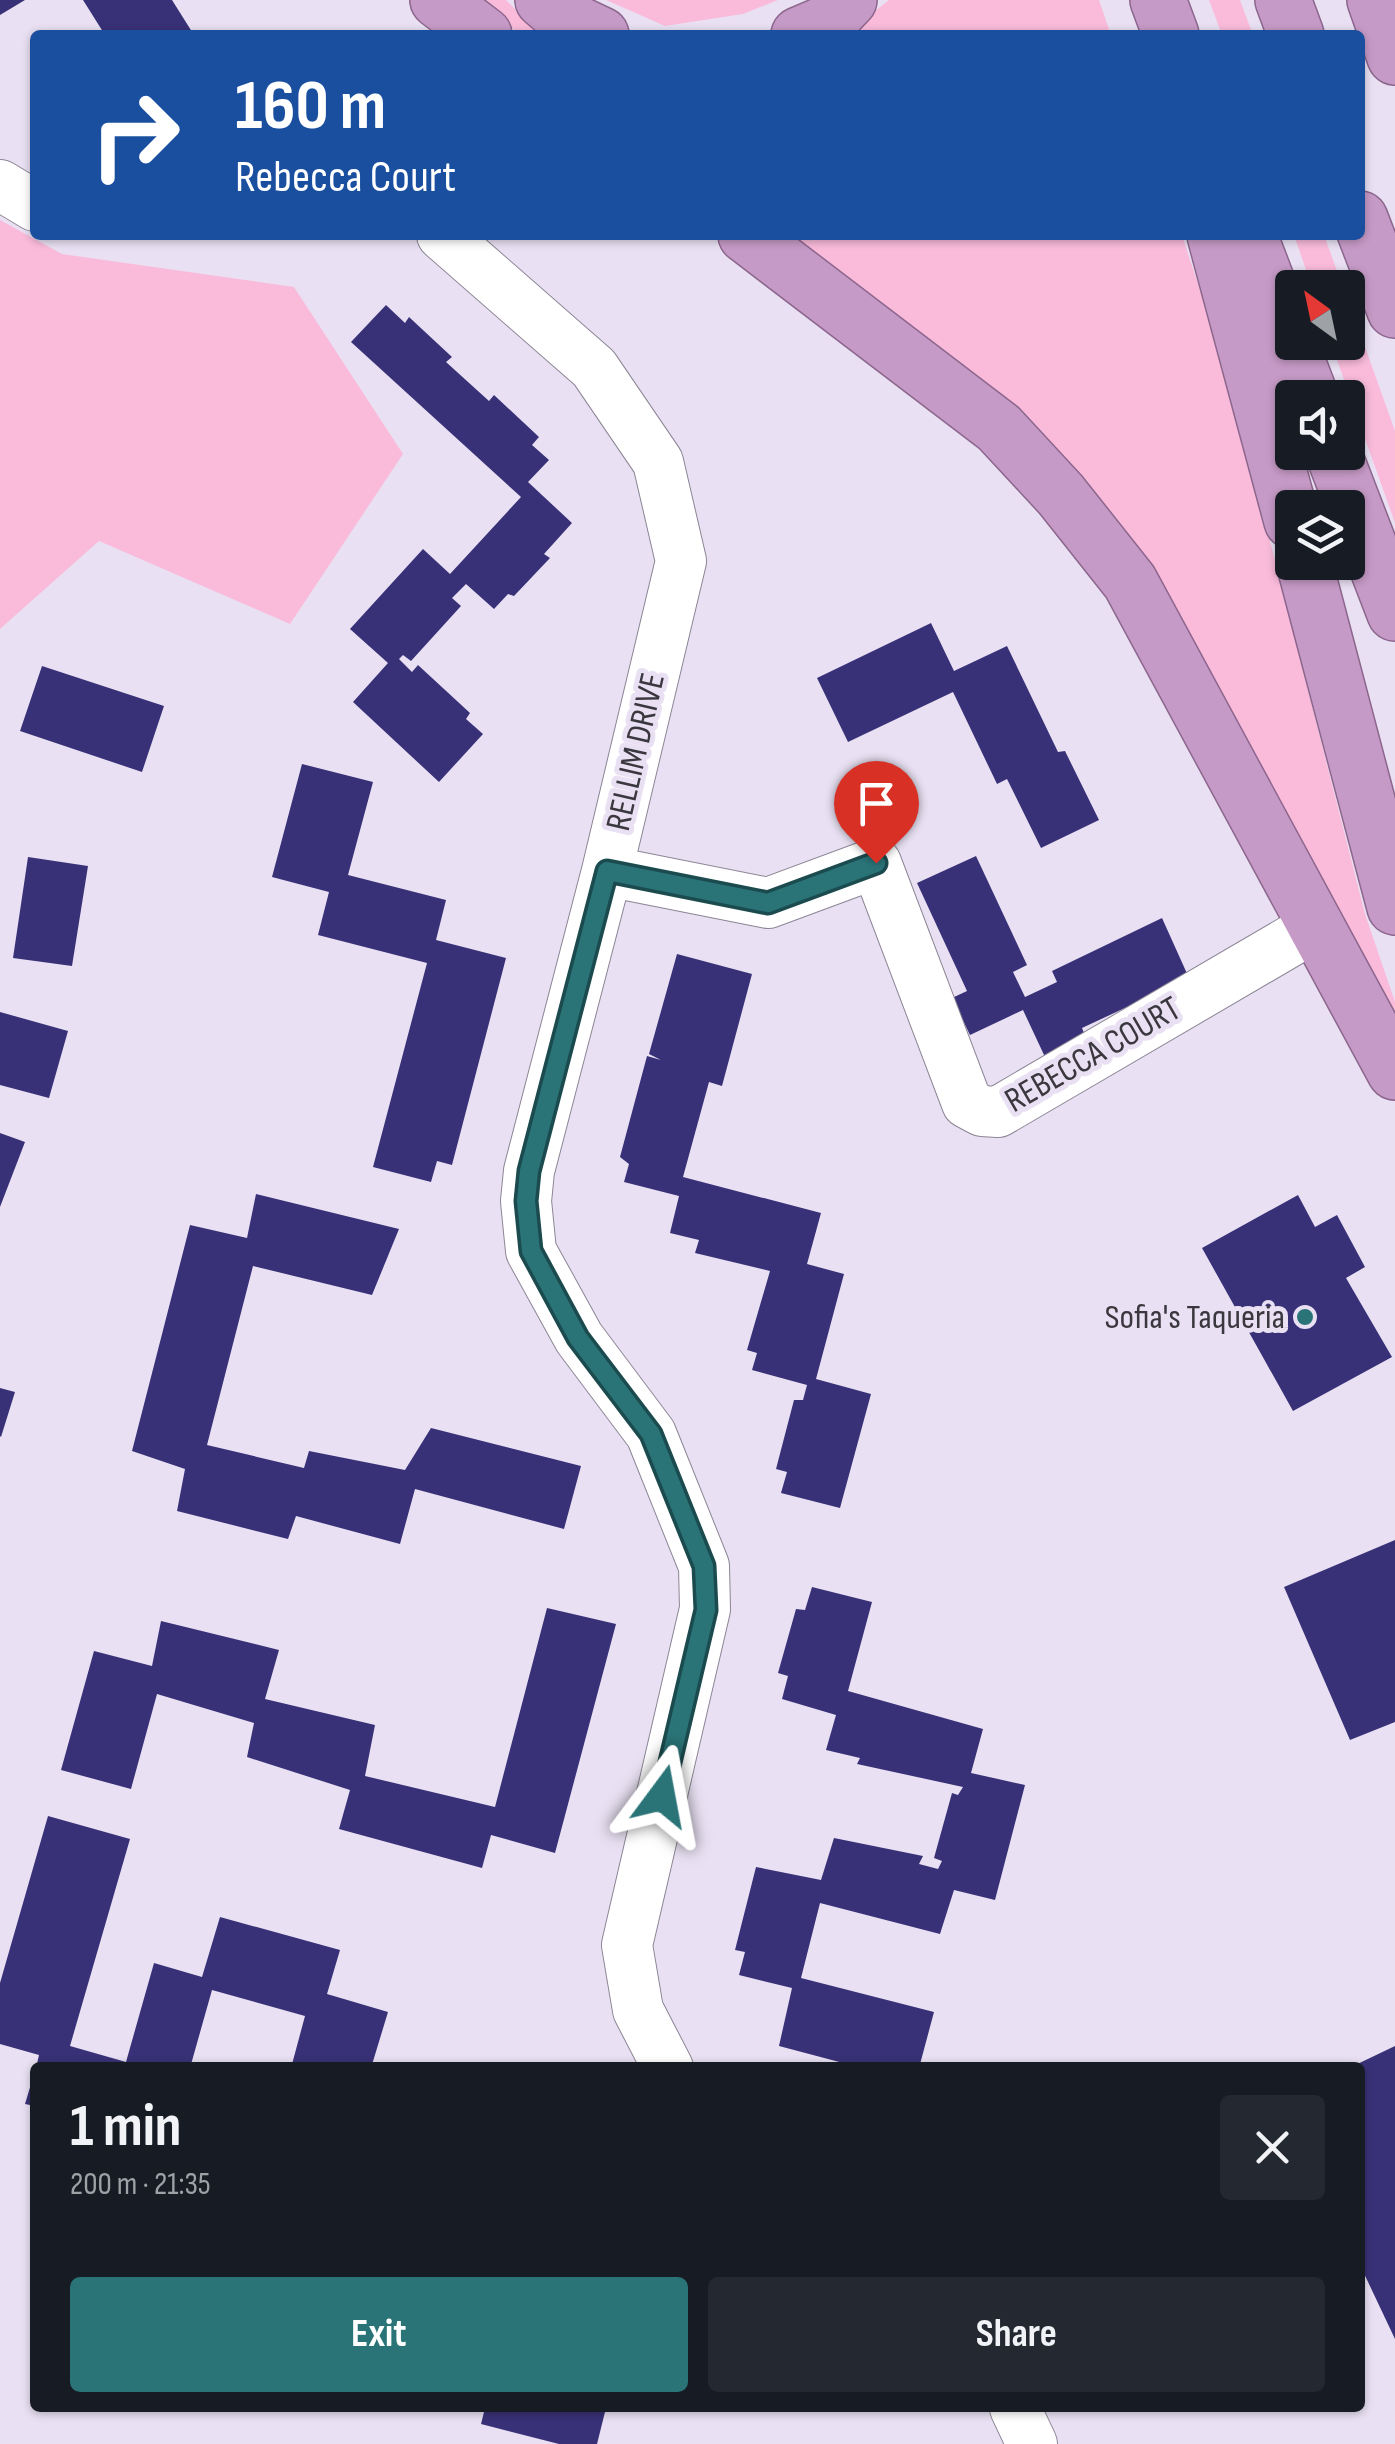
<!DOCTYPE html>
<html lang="en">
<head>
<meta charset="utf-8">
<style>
	body { margin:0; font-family:"Sofia Sans Condensed",sans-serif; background:#242831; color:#f1f3f6; height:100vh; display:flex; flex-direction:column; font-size:38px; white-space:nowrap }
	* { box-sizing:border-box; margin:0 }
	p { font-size:32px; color:#9ea1a6 }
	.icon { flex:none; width:55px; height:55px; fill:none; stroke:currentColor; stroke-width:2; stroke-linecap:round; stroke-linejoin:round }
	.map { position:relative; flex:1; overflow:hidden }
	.sheet { position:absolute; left:30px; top:2062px; width:1335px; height:350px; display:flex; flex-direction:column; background:#171b24; border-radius:10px; box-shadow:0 2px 8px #0004 }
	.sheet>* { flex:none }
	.guide { position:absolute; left:30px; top:30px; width:1335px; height:210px; border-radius:10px; box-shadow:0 2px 8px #0004; background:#1a4fa0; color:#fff; overflow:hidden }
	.needle { width:65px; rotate:327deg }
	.tools { position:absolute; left:1275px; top:270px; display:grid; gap:20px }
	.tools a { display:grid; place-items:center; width:90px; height:90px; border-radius:10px; background:#171b24; box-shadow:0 2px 8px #0004; font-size:50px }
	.pin { position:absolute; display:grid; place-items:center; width:85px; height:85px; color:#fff; margin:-102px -42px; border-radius:50% 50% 50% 0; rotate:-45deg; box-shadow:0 0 10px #0007 }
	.pin .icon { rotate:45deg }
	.me { position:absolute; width:110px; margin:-55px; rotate:13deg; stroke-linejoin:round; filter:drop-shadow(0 0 8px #0008) }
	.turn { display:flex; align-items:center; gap:35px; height:210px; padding:0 40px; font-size:45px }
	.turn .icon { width:130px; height:130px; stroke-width:2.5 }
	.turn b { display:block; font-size:70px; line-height:85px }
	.round { display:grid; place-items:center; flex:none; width:105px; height:105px; border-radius:10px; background:#242831 }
	.summary { display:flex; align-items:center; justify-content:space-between; height:170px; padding:0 40px }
	h1 { font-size:60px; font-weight:700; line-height:75px }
	.button { display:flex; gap:20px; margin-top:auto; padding:20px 40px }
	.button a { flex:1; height:115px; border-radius:10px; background:#2a7478; color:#fff; font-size:40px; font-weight:700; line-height:115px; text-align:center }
	.button a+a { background:#242831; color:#f1f3f6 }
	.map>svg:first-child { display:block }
</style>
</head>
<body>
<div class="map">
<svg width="1395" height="2444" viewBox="0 0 1395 2444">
	<rect width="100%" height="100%" fill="#e9e1f3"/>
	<path fill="#fabbdb" d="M 475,0 L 506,0 L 534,28 L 549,35 L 521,35 Z
		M 606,0 L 778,0 L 743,14 L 665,26 Z
		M 889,0 L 1099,0 L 1111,35 L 844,35 Z
		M 1209,0 L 1240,0 L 1253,35 L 1222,35 Z
		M 0,220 L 62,254 L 294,287 L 403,454 L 290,624 L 99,541 L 0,629 Z
		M 787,235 L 1182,235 L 1228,376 L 1365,914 L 1395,1002 L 1395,1038 L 1197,650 Z
		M 1294,235 L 1324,235 L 1343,287 L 1312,287 Z
		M 1348,299 L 1395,431 L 1395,523 L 1331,343 L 1348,342 Z"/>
	<path fill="#393177" d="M 0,0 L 25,0 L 0,15 Z
		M 83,0 L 172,0 L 194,35 L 105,35 Z
		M 386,305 L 405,323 L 409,317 L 452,357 L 446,362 L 489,401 L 494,395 L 539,437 L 532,445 L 549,460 L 528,482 L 572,523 L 544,554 L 550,558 L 514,596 L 508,594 L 494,609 L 466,584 L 452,598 L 461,606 L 411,661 L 403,655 L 399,659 L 412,672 L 418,665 L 470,713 L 466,719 L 483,734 L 439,782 L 353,702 L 388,663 L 350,629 L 423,549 L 450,574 L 521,497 L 351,342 Z
		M 931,623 L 954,671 L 1007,646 L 1058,752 L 1065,751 L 1099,820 L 1041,848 L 1007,779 L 997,784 L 953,692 L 848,742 L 817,678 Z
		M 42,666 L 164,706 L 142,772 L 20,731 Z
		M 302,764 L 373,782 L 348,875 L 446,900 L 436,940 L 506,958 L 452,1165 L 437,1161 L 431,1182 L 373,1167 L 427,963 L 318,935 L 329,892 L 272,877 Z
		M 976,856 L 1027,965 L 1013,972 L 1025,997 L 1057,982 L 1052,971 L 1162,918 L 1189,978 L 1082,1028 L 1086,1038 L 1045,1057 L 1023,1010 L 970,1035 L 952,998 L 967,991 L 917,883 Z
		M 28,857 L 88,866 L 72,966 L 13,958 Z
		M 677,954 L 752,974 L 722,1086 L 709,1082 L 683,1177 L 821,1213 L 807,1264 L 844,1274 L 816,1379 L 871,1394 L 840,1508 L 781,1493 L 787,1472 L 776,1469 L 794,1400 L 803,1400 L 807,1385 L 752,1370 L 757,1353 L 747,1350 L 770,1271 L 695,1253 L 699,1240 L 670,1233 L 679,1196 L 624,1182 L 629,1164 L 620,1157 L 647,1056 L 661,1060 L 649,1054 Z
		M 0,1012 L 68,1031 L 49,1098 L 0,1085 Z
		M 0,1133 L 25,1142 L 0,1207 Z
		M 256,1194 L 399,1229 L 372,1295 L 253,1266 L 207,1445 L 304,1468 L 309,1451 L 405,1470 L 431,1428 L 581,1466 L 564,1529 L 415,1489 L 400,1544 L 296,1516 L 288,1539 L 177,1511 L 185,1469 L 132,1451 L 190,1225 L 247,1238 Z
		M 1298,1195 L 1315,1227 L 1337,1215 L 1365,1267 L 1346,1278 L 1392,1357 L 1293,1411 L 1202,1248 Z
		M 0,1388 L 15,1392 L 1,1437 L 0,1436 Z
		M 1395,1540 L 1395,1722 L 1350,1740 L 1284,1587 Z
		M 812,1587 L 872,1602 L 848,1691 L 983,1729 L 971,1773 L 1025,1785 L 995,1900 L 954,1890 L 940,1934 L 820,1903 L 801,1978 L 934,2012 L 919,2068 L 887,2064 L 886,2068 L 862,2068 L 779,2046 L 792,1988 L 739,1975 L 745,1952 L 735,1950 L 756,1867 L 821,1880 L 834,1838 L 923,1856 L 919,1864 L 938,1869 L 942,1861 L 934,1858 L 952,1793 L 958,1795 L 963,1787 L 857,1764 L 860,1758 L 826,1750 L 836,1715 L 782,1699 L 788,1676 L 778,1673 L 796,1609 L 805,1610 Z
		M 547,1608 L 616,1624 L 555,1853 L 491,1835 L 482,1868 L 339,1829 L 350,1790 L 247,1757 L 254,1723 L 157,1694 L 131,1789 L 61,1770 L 94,1651 L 152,1666 L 161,1621 L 279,1650 L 265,1699 L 375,1725 L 365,1776 L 495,1807 Z
		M 48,1816 L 130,1839 L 70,2046 L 126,2062 L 154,1963 L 202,1977 L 220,1917 L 340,1950 L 327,1994 L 388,2012 L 371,2068 L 291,2068 L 305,2016 L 212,1990 L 190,2068 L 36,2068 L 39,2055 L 0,2044 L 0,1983 Z
		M 1395,2046 L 1395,2339 L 1360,2265 L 1360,2068 L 1349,2068 Z
		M 34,2074 L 35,2074 L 35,2106 L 25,2104 Z
		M 485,2408 L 606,2408 L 597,2444 L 559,2444 L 481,2424 Z"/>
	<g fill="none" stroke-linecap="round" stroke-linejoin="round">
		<defs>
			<path id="minor" d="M 0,185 L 35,206
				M 442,235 L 594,368 L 658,462 L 681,561 L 607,871 L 529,1171 L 526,1201 L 531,1251 L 579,1338 L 651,1434 L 704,1566 L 705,1609 L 627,1945 L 638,2010 L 668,2068
				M 607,871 L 768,903 L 876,863 L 967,1103 L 982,1111 L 998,1112 L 1318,925
				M 1015,2408 L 1032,2444"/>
			<path id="trunk" d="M 438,0 L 484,35
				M 543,0 L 563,17 L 601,35
				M 1158,0 L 1171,35
				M 1283,0 L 1296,35
				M 1375,0 L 1395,57
				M 799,35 L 827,23 L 849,0
				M 1360,219 L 1395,310
				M 746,235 L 999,428 L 1061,495 L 1130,582 L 1395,1072
				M 1215,235 L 1292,521
				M 1249,235 L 1311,398
				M 1333,452 L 1395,613
				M 1304,562 L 1395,907"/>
		</defs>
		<use href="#minor" stroke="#8c8595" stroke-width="52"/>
		<use href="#trunk" stroke="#8c668d" stroke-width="58"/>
		<use href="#minor" stroke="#fff" stroke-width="50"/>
		<use href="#trunk" stroke="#c69ac6" stroke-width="55"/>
	</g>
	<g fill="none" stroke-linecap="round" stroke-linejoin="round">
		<defs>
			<path id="route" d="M 662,1796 L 706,1610 L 704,1566 L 651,1434 L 578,1338 L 531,1251 L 526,1201 L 529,1171 L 607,871 L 768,903 L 876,863"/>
		</defs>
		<use href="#route" stroke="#1b4b4e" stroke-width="25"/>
		<use href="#route" stroke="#2a7478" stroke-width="18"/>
	</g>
	<circle fill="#2a7478" stroke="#e9e1f3" stroke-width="4" cx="1305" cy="1317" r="10"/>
	<g text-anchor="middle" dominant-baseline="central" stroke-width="10" stroke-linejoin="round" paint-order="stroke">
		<g font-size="35" fill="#3a373e" stroke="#e9e1f3">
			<text transform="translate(636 752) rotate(-77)">RELLIM DRIVE</text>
			<text transform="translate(1093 1055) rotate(-30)">REBECCA COURT</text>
		</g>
		<g font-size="35" fill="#3a373e" stroke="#e9e1f3" text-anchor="end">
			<text x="1285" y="1317">Sofia's Taqueria</text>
		</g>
	</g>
</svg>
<div class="tools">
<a><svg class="needle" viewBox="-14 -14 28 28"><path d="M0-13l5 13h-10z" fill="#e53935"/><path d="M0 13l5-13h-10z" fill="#9ea1a6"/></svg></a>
<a><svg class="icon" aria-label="sound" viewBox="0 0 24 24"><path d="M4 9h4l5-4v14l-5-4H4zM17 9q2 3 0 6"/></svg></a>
<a><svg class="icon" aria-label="layers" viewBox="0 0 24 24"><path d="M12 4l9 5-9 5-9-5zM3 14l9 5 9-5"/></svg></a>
</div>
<div class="pin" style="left:876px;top:863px;background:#d93025"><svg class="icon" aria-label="arrive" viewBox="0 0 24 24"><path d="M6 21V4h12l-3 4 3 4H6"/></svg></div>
<svg class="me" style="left:662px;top:1796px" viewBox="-20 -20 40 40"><path d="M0-17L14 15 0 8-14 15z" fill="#2a7478" stroke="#fff" stroke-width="4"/></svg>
<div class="guide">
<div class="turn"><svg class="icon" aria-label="right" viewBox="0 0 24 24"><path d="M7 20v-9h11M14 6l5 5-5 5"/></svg><div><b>160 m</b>Rebecca Court</div></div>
</div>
<section class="sheet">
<div class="summary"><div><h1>1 min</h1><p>200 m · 21:35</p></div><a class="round"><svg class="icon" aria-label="close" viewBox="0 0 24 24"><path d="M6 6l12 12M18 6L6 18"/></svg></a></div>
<div class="button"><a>Exit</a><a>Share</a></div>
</section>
</div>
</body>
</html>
